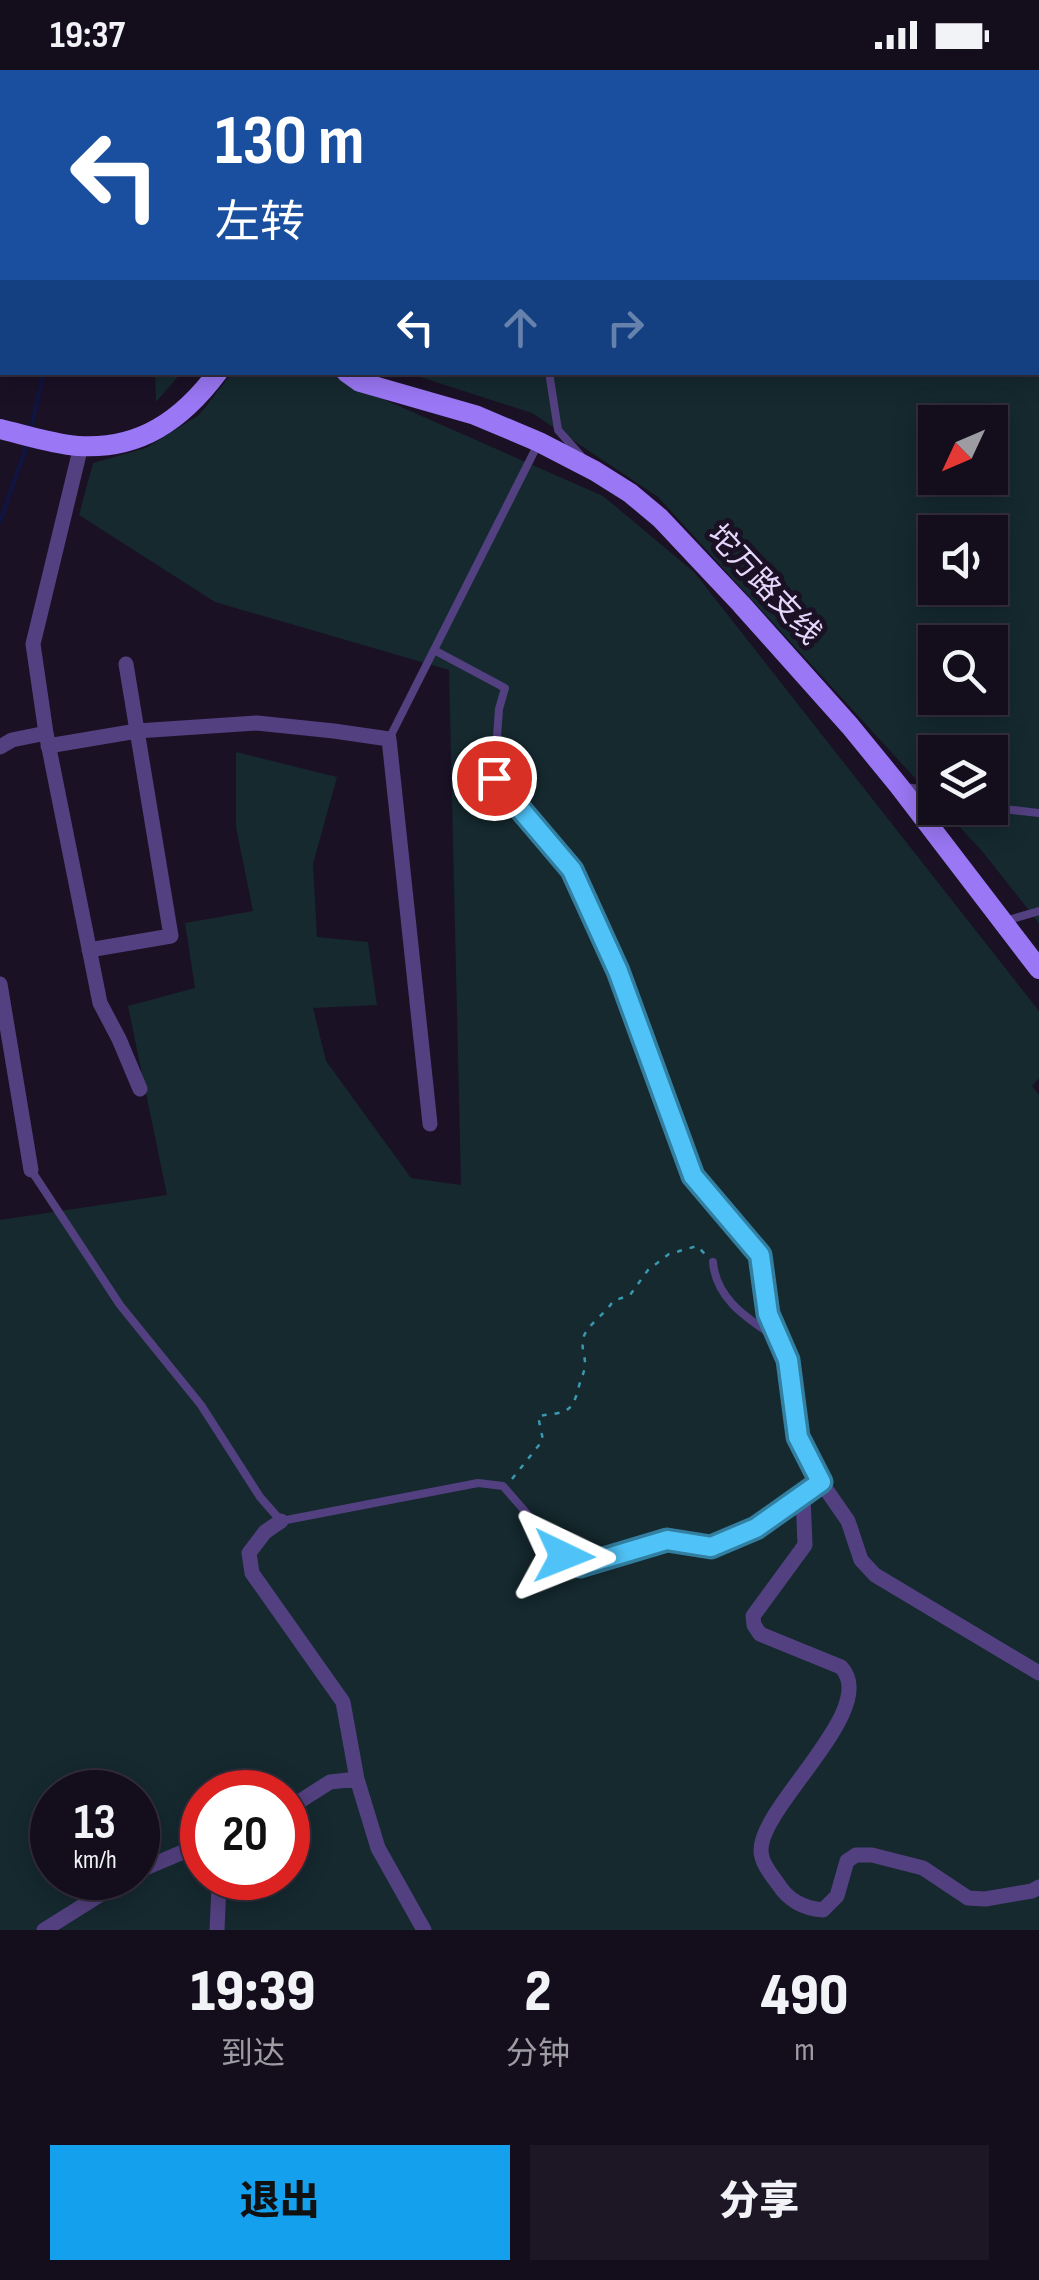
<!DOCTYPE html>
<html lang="zh">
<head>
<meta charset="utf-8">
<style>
	body { margin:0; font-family:"Sofia Sans Condensed","Noto Sans SC",sans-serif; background:#1d1625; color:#f1f3f6; height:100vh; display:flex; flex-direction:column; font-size:38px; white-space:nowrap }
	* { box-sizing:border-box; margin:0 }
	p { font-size:32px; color:#9d9ca3 }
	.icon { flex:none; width:55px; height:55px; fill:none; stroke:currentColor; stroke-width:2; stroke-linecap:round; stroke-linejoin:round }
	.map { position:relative; height:1860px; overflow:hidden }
	.drawer { display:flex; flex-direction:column; background:#140d1c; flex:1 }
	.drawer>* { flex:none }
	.banner { position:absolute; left:0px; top:0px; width:1040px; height:305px; box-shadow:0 5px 25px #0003,0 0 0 2px #332d3b; background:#1a4fa0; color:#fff; overflow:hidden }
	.needle { width:65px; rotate:226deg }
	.controls { position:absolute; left:918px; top:335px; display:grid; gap:20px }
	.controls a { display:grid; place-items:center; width:90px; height:90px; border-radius:0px; background:#140d1c; box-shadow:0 5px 25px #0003,0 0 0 2px #332d3b; font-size:50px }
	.speed { position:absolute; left:30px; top:1700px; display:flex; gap:20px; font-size:50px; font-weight:700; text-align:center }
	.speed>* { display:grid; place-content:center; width:130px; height:130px; border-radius:50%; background:#140d1c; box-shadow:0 5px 25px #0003,0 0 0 2px #332d3b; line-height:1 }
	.speed small { font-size:25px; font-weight:400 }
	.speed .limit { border:15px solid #d22; background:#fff; color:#111 }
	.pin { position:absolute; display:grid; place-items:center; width:85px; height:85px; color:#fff; margin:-42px; border:5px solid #fff; border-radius:50%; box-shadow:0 2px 10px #0007 }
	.me { position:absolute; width:110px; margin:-55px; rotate:92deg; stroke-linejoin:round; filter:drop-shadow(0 0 8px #0008) }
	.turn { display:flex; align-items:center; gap:35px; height:210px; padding:0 50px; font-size:45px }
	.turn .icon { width:130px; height:130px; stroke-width:2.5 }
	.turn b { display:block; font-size:70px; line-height:85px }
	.lanes { display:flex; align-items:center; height:95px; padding:0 50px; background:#0003; justify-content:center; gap:50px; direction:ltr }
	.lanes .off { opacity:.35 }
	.eta { display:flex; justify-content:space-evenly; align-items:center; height:170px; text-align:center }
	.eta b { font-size:60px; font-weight:800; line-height:70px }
	.primary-button { display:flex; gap:20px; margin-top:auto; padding:20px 50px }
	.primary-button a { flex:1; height:115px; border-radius:0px; background:#14a0ec; color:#111; font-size:40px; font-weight:800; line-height:115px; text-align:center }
	.primary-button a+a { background:#1d1625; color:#f1f3f6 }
	.status { display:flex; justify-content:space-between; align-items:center; height:70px; padding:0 50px; background:#140d1c; direction:ltr }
	.status svg { height:28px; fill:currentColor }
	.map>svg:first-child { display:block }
</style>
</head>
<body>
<div class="status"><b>19:37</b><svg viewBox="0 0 49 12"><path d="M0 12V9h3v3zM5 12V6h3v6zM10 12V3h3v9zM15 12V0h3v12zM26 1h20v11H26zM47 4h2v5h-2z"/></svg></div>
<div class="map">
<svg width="1039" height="1860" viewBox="0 0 1039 1860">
	<rect width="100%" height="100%" fill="#1a1125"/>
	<path fill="#15292f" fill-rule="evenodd" d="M 142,0 L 295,0 L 295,2 L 142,2 Z
		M 339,0 L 1039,0 L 1039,853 L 982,781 L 942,738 L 990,738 L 990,682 L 935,682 L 935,730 L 658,427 L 532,343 L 408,303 L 1038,302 L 1038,2 L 339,2 ZM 935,352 L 990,352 L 990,408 L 935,408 ZM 935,462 L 990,462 L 990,518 L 935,518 ZM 935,572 L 990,572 L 990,628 L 935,628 Z
		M 155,303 L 181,303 L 156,332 Z
		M 232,303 L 337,303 L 367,322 L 603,426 L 694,502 L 1039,941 L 1039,1008 L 1032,1016 L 1039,1025 L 1039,1860 L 0,1860 L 0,1150 L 167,1125 L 128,936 L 195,918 L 185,853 L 253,841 L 236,757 L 236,682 L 337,707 L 313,794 L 317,867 L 368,872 L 377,935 L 313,938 L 326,991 L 411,1108 L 461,1115 L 449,600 L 215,532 L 79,445 L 93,393 L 146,378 L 199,345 ZM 52,1722 L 138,1722 L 138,1808 L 52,1808 ZM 202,1722 L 288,1722 L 288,1808 L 202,1808 Z"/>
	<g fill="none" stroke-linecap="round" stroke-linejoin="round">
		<path stroke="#0f1441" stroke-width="4" d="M 62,2 L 62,0
			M 31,358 L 44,302
			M 0,452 L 28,372"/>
		<path stroke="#3a98af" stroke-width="2.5" stroke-dasharray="5 8" stroke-linecap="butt" d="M 512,1409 L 543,1370 L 538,1346 C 565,1342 572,1345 579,1316 C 581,1308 585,1302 585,1293 C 585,1286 581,1276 583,1269 C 586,1255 606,1244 613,1231 L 630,1225 L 648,1200 L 669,1184 L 697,1176 L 706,1185"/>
		<path stroke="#534080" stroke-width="8" d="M 523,0 L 525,2
			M 853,0 L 856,2
			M 1015,0 L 1016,2
			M 729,2 L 729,0
			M 1038,46 L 1039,49
			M 1038,102 L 1039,100
			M 1038,145 L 1039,146
			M 549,302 L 558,360 L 582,387
			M 434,580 L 505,618 L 499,639 L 494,708 L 572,800 L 618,901 L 693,1107 L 760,1184
			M 389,669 L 537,376
			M 905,717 L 935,721
			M 990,735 L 1004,739 L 1039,743
			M 1005,851 L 1039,841
			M 31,1100 L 120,1235 L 201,1335 L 260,1427 L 281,1451 L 478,1413 L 503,1416 L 563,1485 L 580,1496 L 667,1471 L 711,1477 L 756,1459 L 821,1412
			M 713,1192 C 716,1229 747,1248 775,1267"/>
		<path stroke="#534080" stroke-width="15" d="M 81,376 L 33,574 L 46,663 L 100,933 L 119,969 L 140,1019
			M 48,676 L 137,661 L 257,653 L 334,661 L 389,669 L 430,1054
			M 0,677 L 12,670 L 46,663
			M 89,880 L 171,866 L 126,594
			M 0,914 L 31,1100
			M 760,1185 L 768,1244 L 787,1290 L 798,1367 L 821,1412 L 848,1451 L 861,1490 L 875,1505 L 1039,1603
			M 803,1425 L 805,1475 L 753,1546 L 754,1555 L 760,1564 L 841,1597 C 881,1638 761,1735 761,1780 C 761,1793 771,1804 778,1814 C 789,1831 803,1838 823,1840 L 837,1826 L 847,1791 L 856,1785 L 872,1785 L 923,1798 L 968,1828 L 985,1829 L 1032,1821 L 1039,1817
			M 281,1451 L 265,1462 L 249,1483 L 252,1503 L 343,1632 L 357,1709 L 378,1778 L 424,1860
			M 288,1744 L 297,1733 L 330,1712 L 357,1709
			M 138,1801 L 202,1774
			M 44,1860 L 127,1808
			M 217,1860 L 219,1816 L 228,1808"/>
		<path stroke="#9a77f4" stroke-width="20" d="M 320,2 L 320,0
			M 346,302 L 360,312 L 475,345 L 539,372 L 595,401 L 630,423 L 660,448 L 741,534 L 850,656 L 899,716 L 1039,899
			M 0,359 C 25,365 52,374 78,376 C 140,380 182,350 218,302"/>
	</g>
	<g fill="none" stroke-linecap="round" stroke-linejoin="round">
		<defs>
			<path id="route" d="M 494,708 L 572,800 L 618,901 L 693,1106 L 760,1185 L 768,1244 L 788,1290 L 798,1367 L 821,1412 L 756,1458 L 711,1477 L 667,1470 L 580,1496 L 564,1486"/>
		</defs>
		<use href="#route" stroke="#337fa1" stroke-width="25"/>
		<use href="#route" stroke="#4fc3f7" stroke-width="18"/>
	</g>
	<g text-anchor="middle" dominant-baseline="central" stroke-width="10" stroke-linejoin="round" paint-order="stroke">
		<g font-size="30" fill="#e5d8fc" stroke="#1a1125">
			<text transform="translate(764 515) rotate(47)">坨万路支线</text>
		</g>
	</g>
</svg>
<div class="controls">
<a><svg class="needle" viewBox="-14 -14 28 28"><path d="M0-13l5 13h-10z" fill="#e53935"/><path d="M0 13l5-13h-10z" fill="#9d9ca3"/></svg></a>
<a><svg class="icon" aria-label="sound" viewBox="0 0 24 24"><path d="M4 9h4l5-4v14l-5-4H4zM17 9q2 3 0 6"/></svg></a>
<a><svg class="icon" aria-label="search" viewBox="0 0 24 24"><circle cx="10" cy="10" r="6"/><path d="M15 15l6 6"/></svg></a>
<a><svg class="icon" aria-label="layers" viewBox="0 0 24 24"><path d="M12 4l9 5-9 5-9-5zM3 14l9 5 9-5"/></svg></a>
</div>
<div class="speed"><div>13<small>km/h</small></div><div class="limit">20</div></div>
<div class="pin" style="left:494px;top:708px;background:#d93025"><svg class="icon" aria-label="arrive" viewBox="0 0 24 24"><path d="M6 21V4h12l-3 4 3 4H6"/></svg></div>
<svg class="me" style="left:564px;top:1486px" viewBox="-20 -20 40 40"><path d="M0-17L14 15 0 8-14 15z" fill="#4fc3f7" stroke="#fff" stroke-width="4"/></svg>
<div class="banner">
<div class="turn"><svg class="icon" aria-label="left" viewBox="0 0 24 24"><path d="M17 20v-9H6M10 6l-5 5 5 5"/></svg><div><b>130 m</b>左转</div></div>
<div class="lanes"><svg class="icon" aria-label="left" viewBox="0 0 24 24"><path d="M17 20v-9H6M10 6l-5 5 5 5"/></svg><svg class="icon off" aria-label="ahead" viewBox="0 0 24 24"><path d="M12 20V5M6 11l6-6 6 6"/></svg><svg class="icon off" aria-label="right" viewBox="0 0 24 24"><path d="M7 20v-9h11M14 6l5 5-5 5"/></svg></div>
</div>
</div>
<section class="drawer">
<div class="eta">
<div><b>19:39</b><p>到达</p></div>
<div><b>2</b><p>分钟</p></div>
<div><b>490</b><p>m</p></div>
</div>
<div class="primary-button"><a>退出</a><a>分享</a></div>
</section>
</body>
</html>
